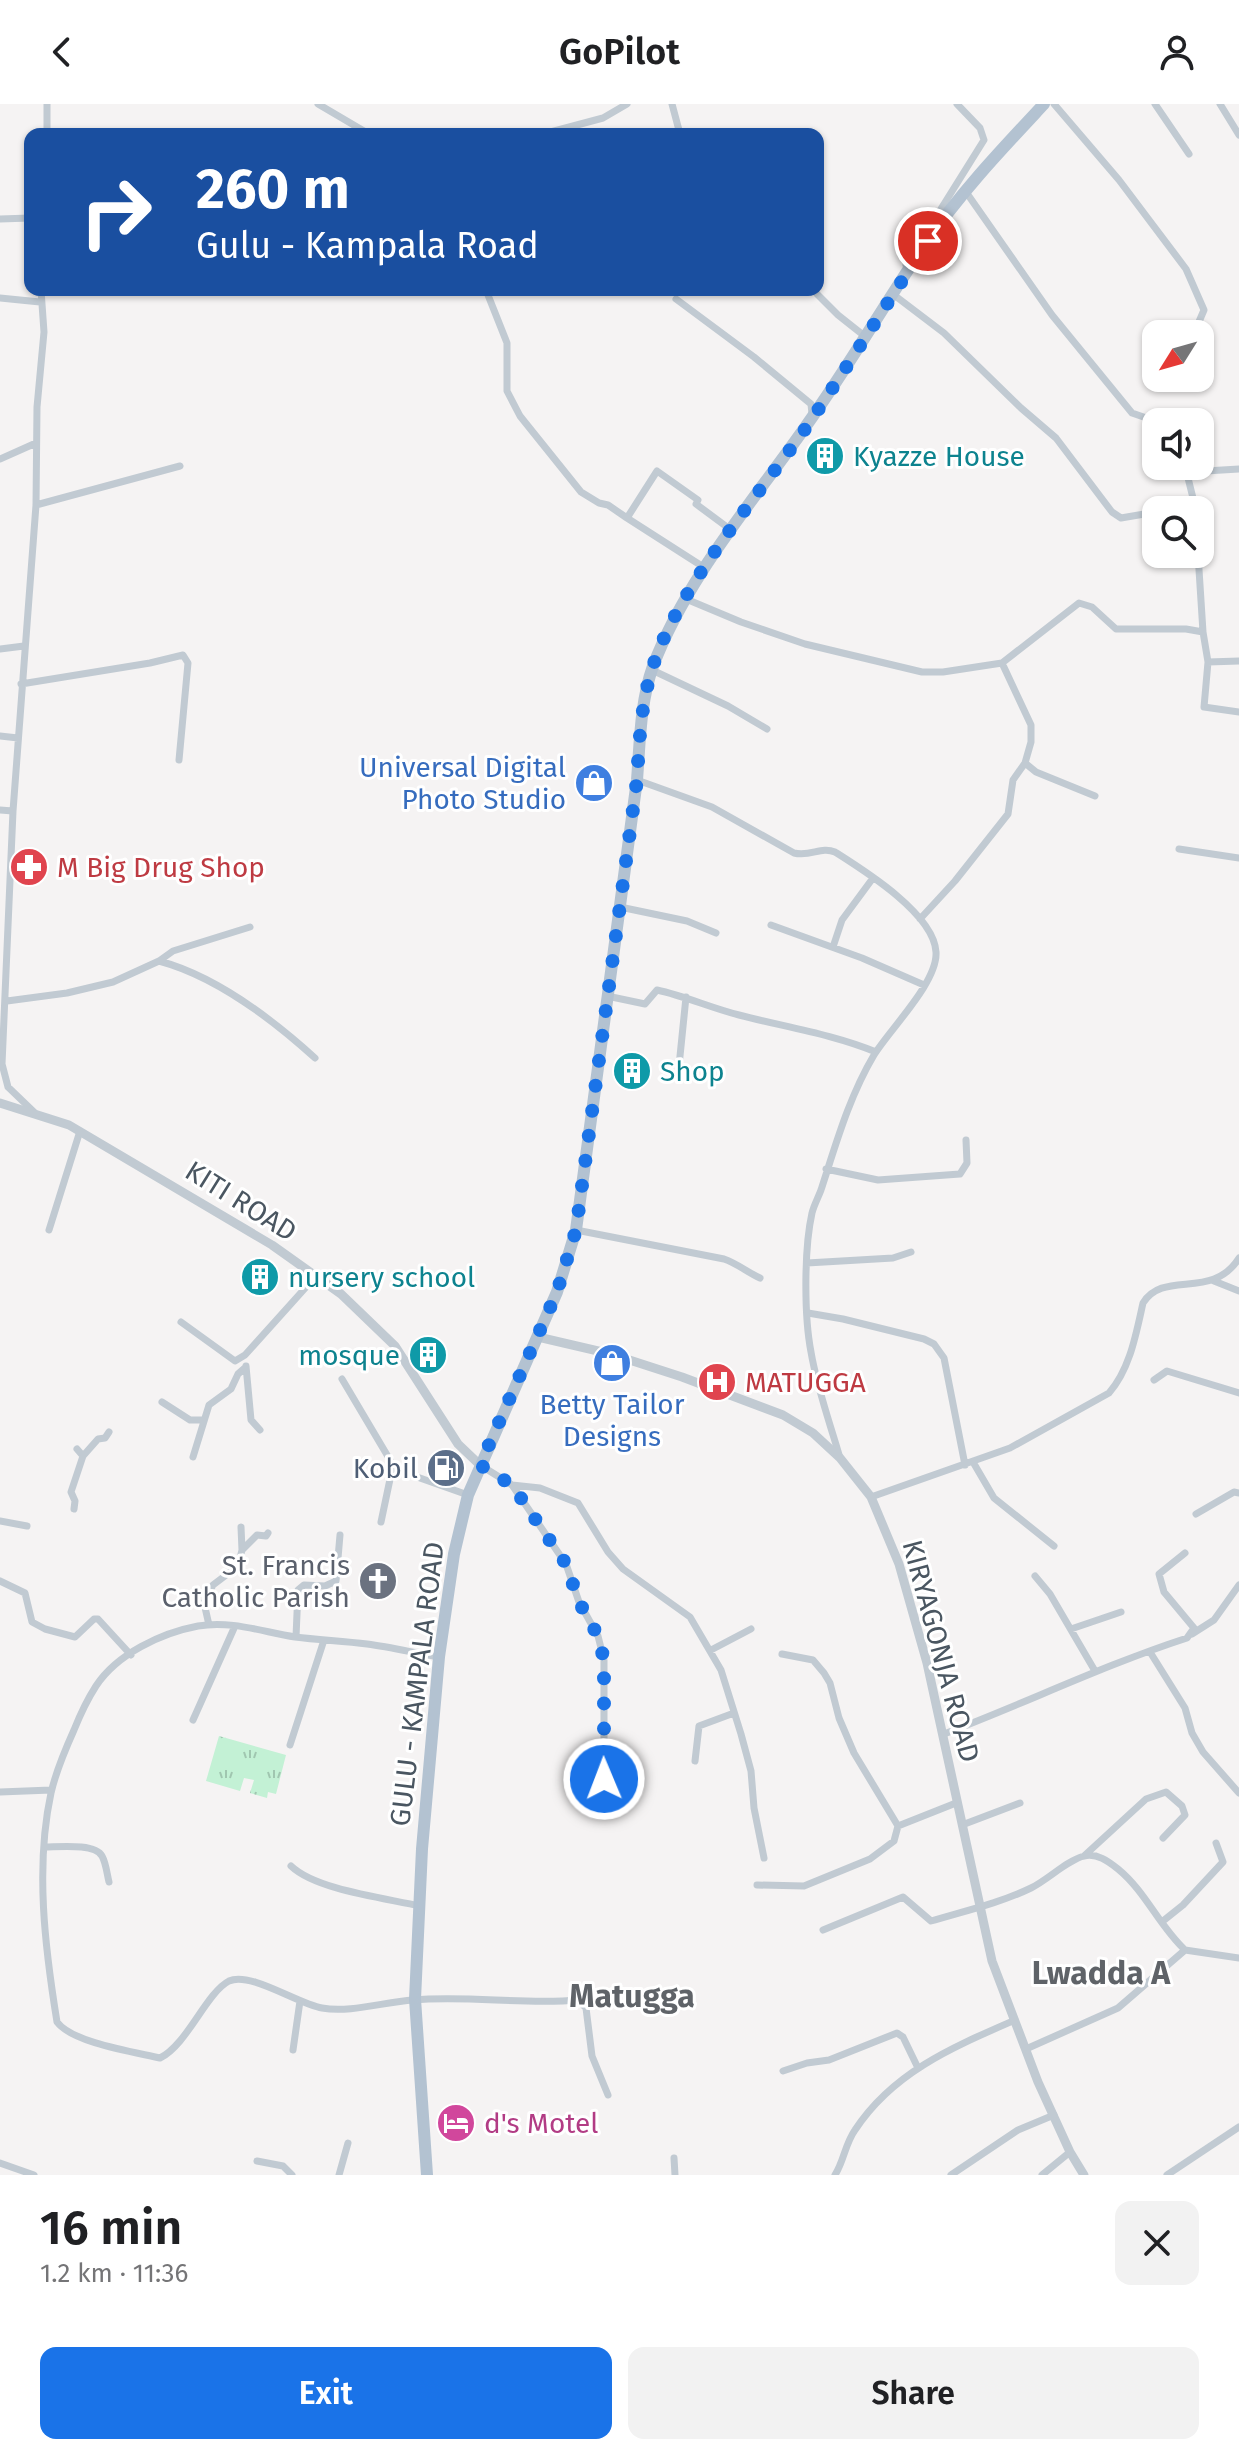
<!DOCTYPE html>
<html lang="en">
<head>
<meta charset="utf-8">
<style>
	body { margin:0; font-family:"Fira Sans",sans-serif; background:#f2f2f2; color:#202124; height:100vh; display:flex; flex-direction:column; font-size:30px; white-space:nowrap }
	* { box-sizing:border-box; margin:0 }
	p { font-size:26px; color:#757577 }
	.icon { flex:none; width:44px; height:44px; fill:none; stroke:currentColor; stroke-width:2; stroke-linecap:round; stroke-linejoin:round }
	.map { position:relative; height:2071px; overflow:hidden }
	.side { display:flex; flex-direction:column; background:#fff; flex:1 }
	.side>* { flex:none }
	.hud { position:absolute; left:24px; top:24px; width:800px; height:168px; border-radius:16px; box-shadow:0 2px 6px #0004; background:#1a4fa0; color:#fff; overflow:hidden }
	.needle { width:52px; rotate:233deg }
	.buttons { position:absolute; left:1142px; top:216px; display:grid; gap:16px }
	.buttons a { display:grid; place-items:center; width:72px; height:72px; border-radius:16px; background:#fff; box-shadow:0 2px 6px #0004; font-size:40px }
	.pin { position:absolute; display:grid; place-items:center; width:68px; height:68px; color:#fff; margin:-34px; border:4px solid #fff; border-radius:50%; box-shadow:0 2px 8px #0007 }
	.me { position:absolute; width:88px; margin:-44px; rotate:359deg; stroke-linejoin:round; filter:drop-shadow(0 0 6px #0008) }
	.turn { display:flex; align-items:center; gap:28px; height:168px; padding:0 40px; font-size:36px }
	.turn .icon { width:104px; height:104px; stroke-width:2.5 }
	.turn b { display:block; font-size:56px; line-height:68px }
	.round { display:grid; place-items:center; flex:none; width:84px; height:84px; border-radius:16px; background:#f2f2f2 }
	.summary { display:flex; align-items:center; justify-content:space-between; height:136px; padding:0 40px }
	h1 { font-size:48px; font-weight:600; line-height:60px }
	.action { display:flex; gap:16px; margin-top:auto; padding:16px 40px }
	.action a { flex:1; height:92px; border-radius:16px; background:#1a73e8; color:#fff; font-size:32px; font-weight:600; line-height:92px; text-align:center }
	.action a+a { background:#f2f2f2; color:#202124 }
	header { display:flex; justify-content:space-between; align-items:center; height:104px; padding:0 40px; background:#fff; font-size:36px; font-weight:600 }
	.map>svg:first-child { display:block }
</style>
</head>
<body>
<header><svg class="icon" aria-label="back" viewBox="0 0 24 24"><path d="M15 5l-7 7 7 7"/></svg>GoPilot<svg class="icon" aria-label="person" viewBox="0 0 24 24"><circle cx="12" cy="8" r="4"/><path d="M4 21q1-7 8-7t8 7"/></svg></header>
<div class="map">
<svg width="1239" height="2071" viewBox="0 0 1239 2071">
	<defs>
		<pattern id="park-tufts" width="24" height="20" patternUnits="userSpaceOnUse" patternTransform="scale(2)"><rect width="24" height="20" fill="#c3f1d5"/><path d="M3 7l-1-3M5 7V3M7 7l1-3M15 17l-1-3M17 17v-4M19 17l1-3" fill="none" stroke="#a0c6b0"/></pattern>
	</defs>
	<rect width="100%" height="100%" fill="#f5f3f3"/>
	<path fill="url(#park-tufts)" d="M 219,1632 L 286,1651 L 276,1690 L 268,1688 L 267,1694 L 250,1689 L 254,1676 L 244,1674 L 240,1687 L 206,1677 Z"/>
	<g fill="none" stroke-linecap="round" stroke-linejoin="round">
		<path stroke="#c1cad2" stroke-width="7" d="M 47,0 L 47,30
			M 318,0 L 369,30
			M 672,0 L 680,30
			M 1054,0 L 1119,76 L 1186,165 L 1204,206 L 1198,220 L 1188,230
			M 1155,0 L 1189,50
			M 1220,0 L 1239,31
			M 543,30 L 603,14 L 627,0
			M 966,88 L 1052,211 L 1132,309 L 1158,318
			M 0,115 L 30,114
			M 906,161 L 984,36 L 980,24 L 957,0
			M 486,186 L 507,239 L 507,287 L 520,312 L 581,388 L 599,399 L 608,401 L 627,414 L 657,367 L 698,396 L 696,400 L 731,426
			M 813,186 L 838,211 L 867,234
			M 894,191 L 944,229 L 1021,304 L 1056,334 L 1112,408 L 1121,414 L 1156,408
			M 0,194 L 40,198
			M 676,195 L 754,253 L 811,300 L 812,311
			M 0,355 L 36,339
			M 1189,368 L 1239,365
			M 36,401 L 180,362
			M 1166,406 L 1195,402 L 1185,362
			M 627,414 L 705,464
			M 1198,450 L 1203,528
			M 686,495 L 741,518 L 805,540 L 922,568 L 943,568 L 1002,559 L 1079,499 L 1092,503 L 1116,525 L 1186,525 L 1203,528 L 1208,558
			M 0,545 L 24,542
			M 1239,557 L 1208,558 L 1204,603 L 1239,608
			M 652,566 L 728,602 L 767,625
			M 21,580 L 150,559 L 183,551 L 188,559 L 179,656
			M 0,632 L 18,634
			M 1025,659 L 1036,668 L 1095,692
			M 637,676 L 712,703 L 794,749 C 811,753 821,742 835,748 C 865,767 934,810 936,848 C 938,878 890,925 874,951 C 849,993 836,1040 821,1086 C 818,1094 814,1101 812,1109 C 804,1145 804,1212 811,1248 C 817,1284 830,1319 840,1354
			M 0,706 L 13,707
			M 1179,745 L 1239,754
			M 620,803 L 687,817 L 716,829
			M 920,815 L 955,777 L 1008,710 L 1013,676 L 1025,659 L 1031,638 L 1031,621 L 1002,559
			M 771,821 L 862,854 L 924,881
			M 833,843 L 842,816 L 873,774
			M 159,857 C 215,872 272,915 315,954
			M 607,892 L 645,900 L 657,886 C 685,892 711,904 739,911 C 785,923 832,930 876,948
			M 7,897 L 67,889 L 113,878 L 159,857 L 173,847 L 250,823
			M 679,962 L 686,893
			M 34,1008 L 8,983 L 2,960 L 13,707 L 36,401 L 37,303 L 44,228 L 41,186
			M 826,1065 L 878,1076 L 960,1070 L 967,1059 L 966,1036
			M 49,1126 L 80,1027
			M 576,1126 L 724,1155 C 738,1160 747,1168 760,1174
			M 807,1159 L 893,1154 L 911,1148
			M 1214,1177 L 1239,1187
			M 808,1209 L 843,1215 L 924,1235 L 934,1240 L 944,1254 L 965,1361
			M 181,1218 L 235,1257 L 245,1251 L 316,1172
			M 246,1262 L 251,1316 L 260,1326
			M 342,1275 L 393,1361 L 403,1368 L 468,1391
			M 1154,1276 L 1167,1267 L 1239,1289
			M 162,1298 L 190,1316 L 203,1316
			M 83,1352 L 98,1335 L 105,1334 L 109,1328
			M 193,1353 L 209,1301 L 231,1285 L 238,1270 L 246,1263
			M 973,1358 L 994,1394 L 1054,1442
			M 480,1361 L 512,1381 L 566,1460 L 579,1498 L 598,1532 L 604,1556 L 604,1675
			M 512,1381 L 540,1384 L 578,1399 L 608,1448 L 623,1465 L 690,1513 L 721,1566 L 741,1630 L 751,1667 L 754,1704 L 764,1754
			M 871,1393 L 1010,1344 L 1109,1289 C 1130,1265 1136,1230 1143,1199 C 1164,1165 1212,1197 1239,1154
			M 74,1405 L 75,1397 L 71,1388 L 83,1352 L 77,1345
			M 1196,1410 L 1234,1388 L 1239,1389
			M 0,1417 L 27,1422
			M 381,1418 L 393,1361
			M 241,1423 L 242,1446
			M 1035,1472 L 1050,1490 L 1095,1567
			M 0,1477 L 25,1489 L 32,1518 L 45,1525 L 75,1533 L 94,1515 L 98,1515 L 131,1551
			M 209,1521 L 204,1499 L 213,1481 L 238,1462 L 242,1446 L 257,1431 L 266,1432 L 268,1429
			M 1071,1525 L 1121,1508
			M 1192,1530 L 1214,1516 L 1239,1481
			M 296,1533 L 298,1486 L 304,1481 L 325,1482 L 336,1477 L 340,1431
			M 711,1546 L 751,1525
			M 1150,1548 L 1185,1604 L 1192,1629 L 1203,1648 L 1239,1689
			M 782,1550 L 813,1556 L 824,1569 L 830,1579 L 839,1614 L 854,1649 L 898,1722 L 956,1699
			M 439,1553 C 415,1549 391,1543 367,1540 C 343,1537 319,1536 295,1533 C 263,1528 231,1516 198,1522 C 161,1529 117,1550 96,1582 C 87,1596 80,1611 74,1626 C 65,1646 56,1667 51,1689 C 35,1763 45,1844 57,1918 C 73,1939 134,1948 160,1954 C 187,1941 206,1889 229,1877 C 250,1867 298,1900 322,1904 C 350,1909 384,1898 413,1896 C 468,1891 523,1901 578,1896 L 586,1904 L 592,1952 L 608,1991
			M 193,1616 L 235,1522
			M 944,1630 C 1026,1599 1104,1561 1187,1534 L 1194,1524 L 1164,1488 L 1159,1470 L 1185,1449
			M 290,1641 L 324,1536
			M 695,1657 L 699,1622 L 734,1609
			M 0,1688 L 51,1686
			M 962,1721 L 1020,1699
			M 45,1743 C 58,1743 95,1739 102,1752 C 106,1759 107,1770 109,1778
			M 1084,1752 L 1146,1695 L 1166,1688 L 1182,1702 L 1185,1711 L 1163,1734
			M 291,1762 C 316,1786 385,1794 420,1802
			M 757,1781 L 804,1782 L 870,1755 L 894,1737 L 898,1722
			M 1163,1817 L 1183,1801 L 1223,1758 L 1216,1739
			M 823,1826 L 903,1793 L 931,1817 C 965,1807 1000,1799 1031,1784 C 1049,1775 1066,1757 1084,1752 C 1097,1749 1108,1757 1118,1765 C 1146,1788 1159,1822 1185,1846 L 1239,1854
			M 1026,1945 L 1118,1904 L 1185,1846
			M 293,1946 L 300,1897
			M 783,1967 L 807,1959 L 829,1956 L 897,1929 L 903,1933 L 918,1964
			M 674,2054 L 675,2071
			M 257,2057 L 283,2062 L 292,2071
			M 0,2059 L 34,2071
			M 339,2071 L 348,2039
			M 835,2071 C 844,2057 845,2040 855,2026 C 893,1968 953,1943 1015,1916
			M 951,2071 L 1018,2026 L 1054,2011
			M 1042,2071 L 1070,2048
			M 1167,2071 L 1239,2023"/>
		<path stroke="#c1cad2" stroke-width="9" d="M 0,999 L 69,1021 L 272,1141 L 341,1190 L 395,1242 L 458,1340 L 480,1361
			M 538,1233 L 611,1250 L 682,1273 L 783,1311 L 813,1329 L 840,1354 L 871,1393 L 899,1460 L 927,1559 L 992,1857 L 1038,1978 L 1070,2048 L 1084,2071"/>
		<path stroke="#b3c2d1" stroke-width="12" d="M 427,2071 L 415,1895 L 422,1745 L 439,1553 L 454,1450 L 468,1391 L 557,1188 L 576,1126 L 637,676 C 640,638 640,599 653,562 C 687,473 752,399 806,322 C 849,262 885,199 926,139 C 960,89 1003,44 1044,0"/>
	</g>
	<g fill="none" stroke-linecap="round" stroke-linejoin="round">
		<path stroke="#1a73e8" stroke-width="14" stroke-dasharray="0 25.2" d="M 604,1675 L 604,1556 L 598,1532 L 579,1498 L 566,1460 L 512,1381 L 480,1361 L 557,1188 L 576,1126 L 637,676 C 639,639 641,603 651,568 C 677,483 757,394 808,321 C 849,260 888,198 928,137"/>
	</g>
	<defs>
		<symbol id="building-disc" viewBox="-11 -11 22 22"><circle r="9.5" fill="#0f9aa8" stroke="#fff"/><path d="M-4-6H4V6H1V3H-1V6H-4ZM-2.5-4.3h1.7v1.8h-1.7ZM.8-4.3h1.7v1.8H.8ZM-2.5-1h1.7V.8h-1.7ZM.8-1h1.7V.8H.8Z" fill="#fff"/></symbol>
		<symbol id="shop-disc" viewBox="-11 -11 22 22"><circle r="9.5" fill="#3f7fe0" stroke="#fff"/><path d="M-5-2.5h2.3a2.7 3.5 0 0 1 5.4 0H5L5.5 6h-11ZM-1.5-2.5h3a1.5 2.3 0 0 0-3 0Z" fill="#fff"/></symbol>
		<symbol id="pharmacy-disc" viewBox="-11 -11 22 22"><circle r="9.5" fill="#e0444e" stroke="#fff"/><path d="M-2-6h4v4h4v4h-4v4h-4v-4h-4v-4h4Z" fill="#fff"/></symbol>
		<symbol id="hospital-disc" viewBox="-11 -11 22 22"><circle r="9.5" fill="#e0444e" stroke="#fff"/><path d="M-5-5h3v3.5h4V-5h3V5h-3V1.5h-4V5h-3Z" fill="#fff"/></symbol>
		<symbol id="fuel-disc" viewBox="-11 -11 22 22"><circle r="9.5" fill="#5c6f8a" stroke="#fff"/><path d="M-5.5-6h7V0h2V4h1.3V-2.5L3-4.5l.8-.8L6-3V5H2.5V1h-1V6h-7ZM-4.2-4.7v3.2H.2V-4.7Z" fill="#fff"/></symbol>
		<symbol id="church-disc" viewBox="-11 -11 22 22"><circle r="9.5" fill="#6b7280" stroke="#fff"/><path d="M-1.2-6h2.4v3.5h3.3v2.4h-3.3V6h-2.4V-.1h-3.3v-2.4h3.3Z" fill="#fff"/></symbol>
		<symbol id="hotel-disc" viewBox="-11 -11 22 22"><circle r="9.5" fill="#d1479c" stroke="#fff"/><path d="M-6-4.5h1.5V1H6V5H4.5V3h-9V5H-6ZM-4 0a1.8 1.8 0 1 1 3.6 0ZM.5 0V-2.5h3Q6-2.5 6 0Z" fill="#fff"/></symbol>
	</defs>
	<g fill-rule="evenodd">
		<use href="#building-disc" x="803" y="330" width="44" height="44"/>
		<use href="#shop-disc" x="572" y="657" width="44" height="44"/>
		<use href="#pharmacy-disc" x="7" y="741" width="44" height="44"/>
		<use href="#building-disc" x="610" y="945" width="44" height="44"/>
		<use href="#building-disc" x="238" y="1151" width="44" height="44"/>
		<use href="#building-disc" x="406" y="1229" width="44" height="44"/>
		<use href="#shop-disc" x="590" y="1237" width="44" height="44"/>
		<use href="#hospital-disc" x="695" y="1256" width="44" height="44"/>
		<use href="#fuel-disc" x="424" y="1342" width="44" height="44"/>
		<use href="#church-disc" x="356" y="1455" width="44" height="44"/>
		<use href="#hotel-disc" x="434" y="1997" width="44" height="44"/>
	</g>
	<g text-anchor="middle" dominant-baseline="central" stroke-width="6" stroke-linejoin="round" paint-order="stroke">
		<g font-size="28" fill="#0d838f" stroke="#fff" text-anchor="start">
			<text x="853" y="352">Kyazze House</text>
			<text x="660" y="967">Shop</text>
			<text x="288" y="1173">nursery school</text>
			<text x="400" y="1251" text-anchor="end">mosque</text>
		</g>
		<g font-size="28" fill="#366cbe" stroke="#fff" text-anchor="end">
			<text x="566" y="663">Universal Digital<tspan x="566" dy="32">Photo Studio</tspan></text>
			<text x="612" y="1300" text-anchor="middle">Betty Tailor<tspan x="612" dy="32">Designs</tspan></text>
		</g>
		<g font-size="28" fill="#be3a42" stroke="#fff" text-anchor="start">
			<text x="57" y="763">M Big Drug Shop</text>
			<text x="745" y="1278">MATUGGA</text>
		</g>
		<g font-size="28" fill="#4a5661" stroke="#fff">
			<text transform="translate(241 1097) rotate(32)">KITI ROAD</text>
			<text transform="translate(941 1547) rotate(75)">KIRYAGONJA ROAD</text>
			<text transform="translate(417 1580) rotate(-83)">GULU - KAMPALA ROAD</text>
		</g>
		<g font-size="28" fill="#4e5e75" stroke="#fff" text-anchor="end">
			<text x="418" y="1364">Kobil</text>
		</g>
		<g font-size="28" fill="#5b616d" stroke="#fff" text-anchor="end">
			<text x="350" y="1461">St. Francis<tspan x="350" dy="32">Catholic Parish</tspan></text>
		</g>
		<g font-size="28" fill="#b23c85" stroke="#fff" text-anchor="start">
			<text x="484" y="2019">d's Motel</text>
		</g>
		<g font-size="32" font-weight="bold" fill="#5f6368" stroke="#fff">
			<text x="1101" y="1869">Lwadda A</text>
			<text x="632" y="1892">Matugga</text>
		</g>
	</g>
</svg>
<div class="buttons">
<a><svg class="needle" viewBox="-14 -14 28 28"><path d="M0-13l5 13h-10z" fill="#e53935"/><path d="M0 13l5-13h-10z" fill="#757577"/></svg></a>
<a><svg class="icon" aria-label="sound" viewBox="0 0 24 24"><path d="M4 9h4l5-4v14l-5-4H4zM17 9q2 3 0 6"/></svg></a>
<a><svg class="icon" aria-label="search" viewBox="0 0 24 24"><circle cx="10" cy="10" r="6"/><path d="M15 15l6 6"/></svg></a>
</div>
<div class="pin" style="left:928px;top:137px;background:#d93025"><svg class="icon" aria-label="arrive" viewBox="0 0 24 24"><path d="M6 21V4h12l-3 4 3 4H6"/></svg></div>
<svg class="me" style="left:604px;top:1675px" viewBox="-20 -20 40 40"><circle r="17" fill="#1a73e8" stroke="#fff" stroke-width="3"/><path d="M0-11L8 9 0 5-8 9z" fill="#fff"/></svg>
<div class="hud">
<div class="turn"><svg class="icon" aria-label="right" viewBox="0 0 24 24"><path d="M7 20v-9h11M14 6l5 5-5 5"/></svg><div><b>260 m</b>Gulu - Kampala Road</div></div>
</div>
</div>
<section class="side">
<div class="summary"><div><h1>16 min</h1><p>1.2 km · 11:36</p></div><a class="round"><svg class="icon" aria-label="close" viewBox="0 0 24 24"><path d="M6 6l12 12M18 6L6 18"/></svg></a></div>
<div class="action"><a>Exit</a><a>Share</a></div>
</section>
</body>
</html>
